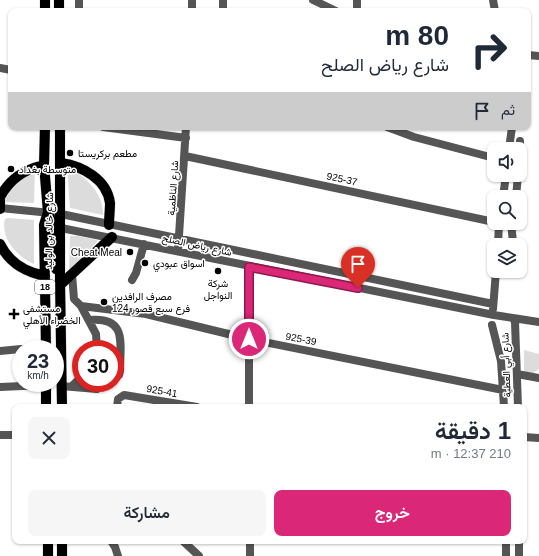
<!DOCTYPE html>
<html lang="ar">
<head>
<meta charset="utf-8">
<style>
	body { margin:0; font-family:Arial,Vazirmatn,sans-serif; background:#f6f6f7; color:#1f2937; direction:rtl; height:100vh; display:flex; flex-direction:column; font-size:15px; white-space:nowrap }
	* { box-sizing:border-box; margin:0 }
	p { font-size:13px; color:#747a83 }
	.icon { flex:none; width:22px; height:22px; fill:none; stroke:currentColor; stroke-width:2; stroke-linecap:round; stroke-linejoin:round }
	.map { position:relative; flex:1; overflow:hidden; direction:ltr }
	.panel { position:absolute; left:12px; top:404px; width:515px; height:140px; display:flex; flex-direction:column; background:#fff; border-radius:8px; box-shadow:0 1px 3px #0004; direction:rtl }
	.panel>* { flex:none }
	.banner { position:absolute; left:8px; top:8px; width:523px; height:122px; border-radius:8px; box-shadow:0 1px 3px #0004; direction:rtl; background:#fff; color:#1f2937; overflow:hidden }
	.controls { position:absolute; left:487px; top:142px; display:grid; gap:8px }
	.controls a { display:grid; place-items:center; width:40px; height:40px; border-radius:8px; background:#fff; box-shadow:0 1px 3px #0004; font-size:20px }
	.speed { position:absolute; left:12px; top:340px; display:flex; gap:8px; font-size:20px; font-weight:700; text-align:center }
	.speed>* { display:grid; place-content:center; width:52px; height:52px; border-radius:50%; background:#fff; box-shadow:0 1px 3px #0004; line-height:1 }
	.speed small { font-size:10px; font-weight:400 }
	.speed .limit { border:6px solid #d22; background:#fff; color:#111 }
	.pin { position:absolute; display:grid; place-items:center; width:34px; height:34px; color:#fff; margin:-41px -17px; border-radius:50% 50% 50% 0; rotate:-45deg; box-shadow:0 0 4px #0007 }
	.pin .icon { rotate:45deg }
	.me { position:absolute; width:44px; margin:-22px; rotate:0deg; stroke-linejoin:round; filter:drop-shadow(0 0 3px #0008) }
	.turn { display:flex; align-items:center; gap:14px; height:84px; padding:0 16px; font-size:18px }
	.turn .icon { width:52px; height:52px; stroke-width:2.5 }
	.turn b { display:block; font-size:28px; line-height:34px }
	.then { display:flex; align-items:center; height:38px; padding:0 16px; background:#0003; gap:8px; font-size:15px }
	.round { display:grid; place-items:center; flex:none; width:42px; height:42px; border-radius:8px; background:#f6f6f7 }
	.head { display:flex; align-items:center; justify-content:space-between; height:68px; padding:0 16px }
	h1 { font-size:24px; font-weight:600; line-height:30px }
	.action { display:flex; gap:8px; margin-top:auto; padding:8px 16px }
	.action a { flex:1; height:46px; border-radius:8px; background:#db2777; color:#fff; font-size:16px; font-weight:600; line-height:46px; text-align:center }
	.action a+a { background:#f6f6f7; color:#1f2937 }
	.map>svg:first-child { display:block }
</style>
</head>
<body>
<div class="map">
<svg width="539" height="556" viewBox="0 0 539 556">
	<rect width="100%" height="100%" fill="#fff"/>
	<path fill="#dcdcdc" d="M 67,167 C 85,176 104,193 103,215 L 70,208 Z
		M 35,169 L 34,203 L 3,202 C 7,186 23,177 35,169 Z
		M 8,218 L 34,220 L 34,264 C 17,257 0,238 5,219 Z
		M 70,236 L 77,236 L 97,240 L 97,242 L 69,271 Z
		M 524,350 L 539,354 L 539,369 L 533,373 L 524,374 Z"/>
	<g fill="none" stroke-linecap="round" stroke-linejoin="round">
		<defs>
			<path id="major" d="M 45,0 L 45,11
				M 59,0 L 59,11
				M 45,127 L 44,165 L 48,212 L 44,225 L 46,349
				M 60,127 L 60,280 L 62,407
				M 61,163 C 82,166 107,179 110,203 C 110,210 109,218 109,225
				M 0,197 C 10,179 23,170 44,165
				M 0,200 L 0,209
				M 48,212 L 53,227 L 54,259 L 56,269
				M 0,244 C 9,263 25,272 45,276
				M 60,285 L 112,237
				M 46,383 L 46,407
				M 62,541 L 62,556
				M 48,556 L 48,541"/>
		</defs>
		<use href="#major" stroke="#dbdbdb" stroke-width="11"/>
		<path stroke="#555" stroke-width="8" d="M 313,0 L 336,11
			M 493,0 L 495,11
			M 357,7 L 357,0
			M 79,11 L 79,0
			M 192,11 L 192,0
			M 223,11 L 223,0
			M 528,55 L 539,56
			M 0,68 L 11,70
			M 103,127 L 186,138
			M 387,127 L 414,137 L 494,158
			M 509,149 L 512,127
			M 520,149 L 520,141
			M 185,156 L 494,222
			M 503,197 L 506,175
			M 516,197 L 518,175
			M 0,208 L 61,214 L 493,304
			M 511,223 L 513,242
			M 61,228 L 494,315 L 513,318 L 515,322 L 518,407
			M 498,245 L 499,223
			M 178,251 L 186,127
			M 249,267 L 249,407
			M 72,274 L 74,299 L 81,306 L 146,314 L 249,339 L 503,390
			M 132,280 L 136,273 L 144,244
			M 81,306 L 96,334 L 97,349
			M 493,309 L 496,271
			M 513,318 L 539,322
			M 89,320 C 128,316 120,344 120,371 L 119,375 L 115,377
			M 492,325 L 501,361 L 504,407
			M 24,349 L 46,347
			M 0,351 L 21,349
			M 517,374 L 539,378
			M 61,386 L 97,389
			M 72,386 L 81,377
			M 0,387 L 46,385
			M 117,407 L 118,399 L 124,395 L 197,407
			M 0,435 L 15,435
			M 524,437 L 539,438
			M 111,541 L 115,547 L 118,556
			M 183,541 L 199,556
			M 250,541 L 250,556
			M 506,541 L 506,556
			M 519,541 L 519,556"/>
		<use href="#major" stroke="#000" stroke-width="10"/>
	</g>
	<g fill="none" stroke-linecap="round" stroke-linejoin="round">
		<defs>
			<path id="route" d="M 249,339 L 249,267 L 358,288"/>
		</defs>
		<use href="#route" stroke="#8e194d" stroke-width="10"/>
		<use href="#route" stroke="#db2777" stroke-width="7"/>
	</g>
	<g fill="#000" stroke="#fff" stroke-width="1.5">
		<circle cx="70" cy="153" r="4"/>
		<circle cx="11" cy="169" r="4"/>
		<circle cx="130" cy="252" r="4"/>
		<circle cx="145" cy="263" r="4"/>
		<circle cx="218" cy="271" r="4"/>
		<circle cx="104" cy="302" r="4"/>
		<path d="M12 308h4v4h4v4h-4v4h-4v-4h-4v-4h4z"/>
	</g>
	<g text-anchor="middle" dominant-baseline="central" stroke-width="3" stroke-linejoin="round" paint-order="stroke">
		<rect fill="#fff" stroke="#4c4c4c" stroke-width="1" x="35" y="280" width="20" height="14" rx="3"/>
		<g font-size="9" font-weight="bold" fill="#000">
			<text x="45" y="287">18</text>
		</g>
		<g font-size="10" fill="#000" stroke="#fff" text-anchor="start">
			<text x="78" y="153">مطعم بركريستا</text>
			<text x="19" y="169">متوسطة بغداد</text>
			<text x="122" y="252" text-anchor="end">Cheat Meal</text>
			<text x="153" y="263">اسواق عبودي</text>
			<text x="218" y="283" text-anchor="middle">شركة<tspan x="218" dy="12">النواجل</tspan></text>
			<text x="112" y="296">مصرف الرافدين<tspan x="112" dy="12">فرع سبع قصور 124</tspan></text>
			<text x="23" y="308">مستشفى<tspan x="23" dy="12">الخضراء الأهلي</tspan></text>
		</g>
		<g font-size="10" fill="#000" stroke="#fff">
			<text transform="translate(342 179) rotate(12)">925-37</text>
			<text transform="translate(173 188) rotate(-86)">شارع الناظمية</text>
			<text transform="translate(49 231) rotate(-89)">شارع خالد بن الوليد</text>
			<text transform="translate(197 245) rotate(12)">شارع رياض الصلح</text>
			<text transform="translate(301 339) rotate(11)">925-39</text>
			<text transform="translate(506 365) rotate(-92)">شارع أبي العطية</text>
			<text transform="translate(162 391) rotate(10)">925-41</text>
		</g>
	</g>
</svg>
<div class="controls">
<a><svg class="icon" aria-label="sound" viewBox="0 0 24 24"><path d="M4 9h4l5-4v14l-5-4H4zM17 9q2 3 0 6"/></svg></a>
<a><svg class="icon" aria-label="search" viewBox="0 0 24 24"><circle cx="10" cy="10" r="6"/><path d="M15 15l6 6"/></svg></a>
<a><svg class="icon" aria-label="layers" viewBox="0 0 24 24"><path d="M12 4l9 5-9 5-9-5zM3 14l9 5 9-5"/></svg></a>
</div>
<div class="speed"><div>23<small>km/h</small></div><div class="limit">30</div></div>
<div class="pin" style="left:358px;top:288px;background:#d93025"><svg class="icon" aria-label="arrive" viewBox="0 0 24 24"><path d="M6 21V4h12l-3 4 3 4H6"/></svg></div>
<svg class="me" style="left:249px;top:339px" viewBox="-20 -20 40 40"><circle r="17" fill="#db2777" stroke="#fff" stroke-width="3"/><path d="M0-11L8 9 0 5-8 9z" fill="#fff"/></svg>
<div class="banner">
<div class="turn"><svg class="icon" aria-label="right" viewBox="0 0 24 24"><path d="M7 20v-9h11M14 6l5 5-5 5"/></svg><div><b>80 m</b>شارع رياض الصلح</div></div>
<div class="then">ثم<svg class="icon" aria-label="arrive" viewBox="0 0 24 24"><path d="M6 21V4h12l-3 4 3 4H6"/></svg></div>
</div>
<section class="panel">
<div class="head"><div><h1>1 دقيقة</h1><p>210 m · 12:37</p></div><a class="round"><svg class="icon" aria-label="close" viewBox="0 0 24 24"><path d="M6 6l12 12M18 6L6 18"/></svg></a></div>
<div class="action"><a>خروج</a><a>مشاركة</a></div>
</section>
</div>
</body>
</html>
